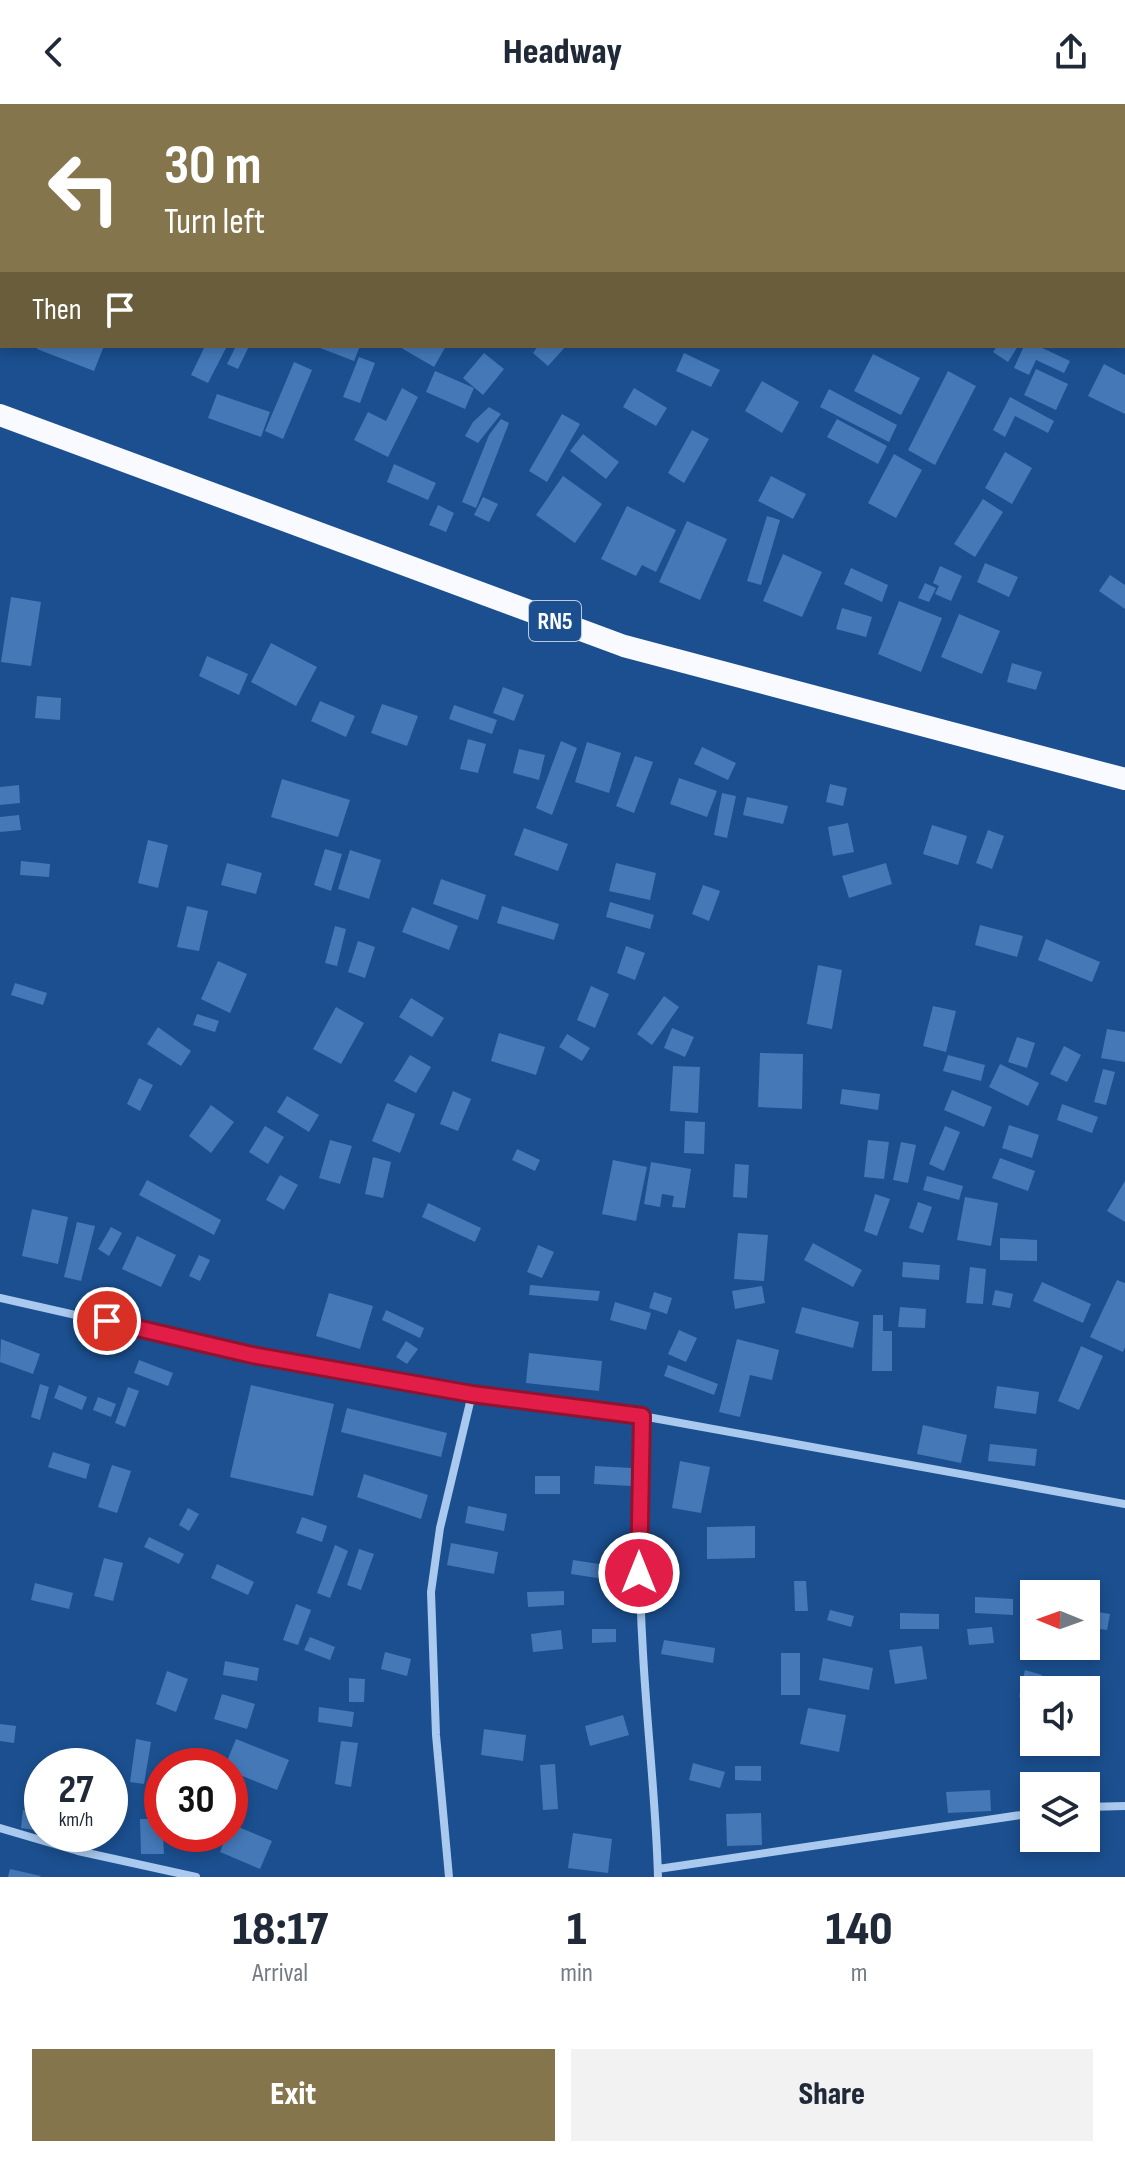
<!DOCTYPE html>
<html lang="en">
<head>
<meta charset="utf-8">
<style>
	body { margin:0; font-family:"Sofia Sans Condensed",sans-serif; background:#f2f2f3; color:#1f2937; height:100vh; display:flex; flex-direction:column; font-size:30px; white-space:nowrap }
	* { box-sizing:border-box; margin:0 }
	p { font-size:26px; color:#747a83 }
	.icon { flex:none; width:44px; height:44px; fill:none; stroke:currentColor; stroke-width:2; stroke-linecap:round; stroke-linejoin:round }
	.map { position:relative; height:1773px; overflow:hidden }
	.panel { display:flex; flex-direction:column; background:#fff; flex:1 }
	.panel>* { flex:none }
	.hud { position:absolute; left:0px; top:0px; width:1126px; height:244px; box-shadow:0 4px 12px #0003; background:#84754c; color:#fff; overflow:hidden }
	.needle { width:52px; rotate:271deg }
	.fabs { position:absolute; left:1020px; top:1476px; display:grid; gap:16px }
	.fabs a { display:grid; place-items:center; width:80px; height:80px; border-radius:0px; background:#fff; box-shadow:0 4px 12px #0003; font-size:40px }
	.speed { position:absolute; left:24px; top:1644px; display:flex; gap:16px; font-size:40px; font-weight:700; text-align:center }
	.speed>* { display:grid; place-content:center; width:104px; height:104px; border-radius:50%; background:#fff; box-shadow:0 4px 12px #0003; line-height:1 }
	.speed small { font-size:20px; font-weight:400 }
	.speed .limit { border:12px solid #d22; background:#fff; color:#111 }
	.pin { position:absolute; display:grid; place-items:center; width:68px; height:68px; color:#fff; margin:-34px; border:4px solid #fff; border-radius:50%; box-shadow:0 2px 8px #0007 }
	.me { position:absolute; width:88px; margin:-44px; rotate:0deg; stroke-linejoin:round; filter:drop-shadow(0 0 6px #0008) }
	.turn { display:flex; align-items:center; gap:28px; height:168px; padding:0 32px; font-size:36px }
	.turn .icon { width:104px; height:104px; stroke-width:2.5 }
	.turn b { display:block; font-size:56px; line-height:68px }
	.then { display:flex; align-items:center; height:76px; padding:0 32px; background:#0003; gap:16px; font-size:30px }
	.eta { display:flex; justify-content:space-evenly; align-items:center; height:136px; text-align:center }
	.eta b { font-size:48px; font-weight:800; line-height:56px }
	.cta { display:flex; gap:16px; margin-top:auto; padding:16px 32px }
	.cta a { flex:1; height:92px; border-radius:0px; background:#84754c; color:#fff; font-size:32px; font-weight:800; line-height:92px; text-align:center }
	.cta a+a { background:#f2f2f3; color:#1f2937 }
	header { display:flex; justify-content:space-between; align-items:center; height:104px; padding:0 32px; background:#fff; font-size:36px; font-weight:800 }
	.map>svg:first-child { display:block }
</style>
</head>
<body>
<header><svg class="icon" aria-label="back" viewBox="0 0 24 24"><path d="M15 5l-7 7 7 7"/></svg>Headway<svg class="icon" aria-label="share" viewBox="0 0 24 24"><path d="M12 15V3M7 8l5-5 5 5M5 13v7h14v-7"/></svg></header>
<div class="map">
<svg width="1125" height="1773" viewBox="0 0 1125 1773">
	<rect width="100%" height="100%" fill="#1b4f8f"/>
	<path fill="#4478b7" d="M 38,242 L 104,242 L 94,267 L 37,245 Z
		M 205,242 L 227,242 L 208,279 L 191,271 Z
		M 236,242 L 249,242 L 238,265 L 227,260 Z
		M 315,242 L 360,242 L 354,257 Z
		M 398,242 L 446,242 L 434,263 Z
		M 538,242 L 566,242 L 548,262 L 533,249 Z
		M 997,242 L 1018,242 L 1008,258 L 993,248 Z
		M 1024,242 L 1038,242 L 1070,257 L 1064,269 L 1036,256 L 1029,271 L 1014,264 Z
		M 484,249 L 504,265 L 483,291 L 463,274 Z
		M 684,249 L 720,266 L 711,283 L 676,267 Z
		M 873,250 L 920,274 L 901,311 L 854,287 Z
		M 359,253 L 375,259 L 360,299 L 343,293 Z
		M 294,258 L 312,266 L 283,335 L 265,327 Z
		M 1104,260 L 1125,271 L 1125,310 L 1088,292 Z
		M 1036,265 L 1068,280 L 1056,306 L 1024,291 Z
		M 435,267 L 474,284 L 465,305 L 426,288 Z
		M 948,267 L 976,282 L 935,361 L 908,346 Z
		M 762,277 L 799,298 L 782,329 L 745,307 Z
		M 402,284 L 418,293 L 388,353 L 354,336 L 368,308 L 386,317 Z
		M 634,284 L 667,304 L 656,322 L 623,303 Z
		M 829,285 L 897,321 L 889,338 L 820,303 Z
		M 217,290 L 270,308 L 261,333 L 208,314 Z
		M 1010,293 L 1054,317 L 1048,329 L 1015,312 L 1005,333 L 993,326 Z
		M 489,303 L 501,310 L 478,339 L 465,332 L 473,318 Z
		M 562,310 L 580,320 L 547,378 L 529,367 Z
		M 501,315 L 509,319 L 476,404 L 462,398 L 489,331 Z
		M 837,315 L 887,342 L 878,360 L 827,333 Z
		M 692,326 L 709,335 L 684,379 L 668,369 Z
		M 583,330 L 619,358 L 606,375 L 570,347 Z
		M 1005,348 L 1032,364 L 1012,400 L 985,384 Z
		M 894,350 L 922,366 L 896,414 L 868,399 Z
		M 394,360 L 436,379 L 428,396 L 387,378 Z
		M 563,372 L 602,400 L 575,439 L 536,411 Z
		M 771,372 L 806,390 L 793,415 L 758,397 Z
		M 483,393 L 498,400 L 489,418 L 474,411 Z
		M 983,395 L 1003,408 L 975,453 L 954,440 Z
		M 438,401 L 454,409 L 446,428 L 429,421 Z
		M 627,402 L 676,426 L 656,468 L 642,461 L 636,472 L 601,455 Z
		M 767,412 L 780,416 L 761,481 L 747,477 Z
		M 687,417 L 727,435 L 700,496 L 659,478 Z
		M 783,450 L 822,468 L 802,513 L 763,497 Z
		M 985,459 L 1018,473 L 1009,493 L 977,478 Z
		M 940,462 L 962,472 L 951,497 L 935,490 L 939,482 L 933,479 Z
		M 851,464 L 888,481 L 882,498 L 844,480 Z
		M 1110,471 L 1125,481 L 1125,505 L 1099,487 Z
		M 925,479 L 936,484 L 929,498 L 918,494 Z
		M 11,493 L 41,498 L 31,562 L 1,558 Z
		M 899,497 L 942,514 L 921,568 L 878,550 Z
		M 842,504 L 872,513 L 866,533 L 836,525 Z
		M 959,510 L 1000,527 L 982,570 L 941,553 Z
		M 271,539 L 317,563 L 296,602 L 251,578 Z
		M 207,552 L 248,570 L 239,591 L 199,572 Z
		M 1012,559 L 1042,568 L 1036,586 L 1007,578 Z
		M 503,583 L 524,591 L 514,617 L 493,609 Z
		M 37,592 L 61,594 L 60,616 L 35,614 Z
		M 320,597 L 355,612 L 346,633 L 311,617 Z
		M 382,600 L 418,612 L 407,642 L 371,629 Z
		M 454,601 L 497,616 L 492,630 L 449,615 Z
		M 468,635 L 486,640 L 478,669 L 460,665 Z
		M 561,637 L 577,644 L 552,711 L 536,704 Z
		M 587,638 L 621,649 L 609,689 L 575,678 Z
		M 702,643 L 736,659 L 728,676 L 694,660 Z
		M 519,645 L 545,651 L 539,676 L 513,669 Z
		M 635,652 L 653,658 L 634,709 L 616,702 Z
		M 679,674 L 717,687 L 707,713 L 670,700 Z
		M 282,675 L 350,696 L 338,733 L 271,713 Z
		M 830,680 L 847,684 L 843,702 L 826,698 Z
		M 19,681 L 20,699 L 0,701 L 0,683 Z
		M 722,689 L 736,692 L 727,734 L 714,731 Z
		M 747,693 L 788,702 L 783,720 L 743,711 Z
		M 19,711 L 21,726 L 0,728 L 0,713 Z
		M 848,719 L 854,748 L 833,752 L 828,723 Z
		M 932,721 L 967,732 L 958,761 L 923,750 Z
		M 524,724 L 568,740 L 558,767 L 514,751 Z
		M 988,726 L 1004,732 L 992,765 L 976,759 Z
		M 148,736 L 168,741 L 158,784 L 138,779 Z
		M 325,745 L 342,750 L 331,787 L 314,781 Z
		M 350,746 L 381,756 L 369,795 L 338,785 Z
		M 21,757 L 50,760 L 49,773 L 20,771 Z
		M 227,759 L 262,769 L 256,790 L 221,781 Z
		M 616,759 L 656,769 L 650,796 L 609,787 Z
		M 886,759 L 892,780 L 849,794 L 842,772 Z
		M 441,775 L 486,791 L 478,816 L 433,800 Z
		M 703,781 L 720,787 L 709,817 L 692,810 Z
		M 610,798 L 654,811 L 650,825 L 606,813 Z
		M 187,802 L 208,807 L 199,847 L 177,843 Z
		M 502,802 L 559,820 L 554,836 L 497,819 Z
		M 412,803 L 458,822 L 449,846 L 402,828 Z
		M 980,821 L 1023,832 L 1017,853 L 975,841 Z
		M 335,822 L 346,825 L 337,862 L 325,859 Z
		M 1046,835 L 1100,858 L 1092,878 L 1038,856 Z
		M 358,837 L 375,843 L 365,874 L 348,868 Z
		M 626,842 L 645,849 L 635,876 L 617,869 Z
		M 218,857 L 247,870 L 230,909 L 201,895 Z
		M 818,861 L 842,866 L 832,925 L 807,920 Z
		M 15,879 L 47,889 L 43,901 L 11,891 Z
		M 591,882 L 609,890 L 595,924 L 577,916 Z
		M 664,892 L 679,903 L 652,941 L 637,930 Z
		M 411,894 L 444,914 L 432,933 L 399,913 Z
		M 933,902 L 956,907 L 946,948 L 923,942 Z
		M 336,903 L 364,919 L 341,960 L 313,945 Z
		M 197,910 L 219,917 L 215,928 L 193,921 Z
		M 158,923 L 191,947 L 181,962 L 147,940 Z
		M 672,924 L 694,933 L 685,953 L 664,944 Z
		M 1107,925 L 1125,928 L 1125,958 L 1101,954 Z
		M 499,929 L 545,943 L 536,971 L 491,957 Z
		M 567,930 L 590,944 L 582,957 L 559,943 Z
		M 1017,933 L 1035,939 L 1027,964 L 1008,958 Z
		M 1064,942 L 1081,951 L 1067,978 L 1050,970 Z
		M 760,949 L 803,950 L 802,1005 L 758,1003 Z
		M 410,951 L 431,963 L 416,989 L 394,977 Z
		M 948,951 L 985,961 L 981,977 L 943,967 Z
		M 1000,960 L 1039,979 L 1028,1002 L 989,983 Z
		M 673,962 L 700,963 L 698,1009 L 670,1007 Z
		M 1103,965 L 1115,968 L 1106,1001 L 1094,998 Z
		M 139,974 L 153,981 L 140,1007 L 127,1000 Z
		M 842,985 L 880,990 L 878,1006 L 840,1000 Z
		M 952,986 L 992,1003 L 984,1023 L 944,1006 Z
		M 453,987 L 471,995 L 458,1027 L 440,1020 Z
		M 287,992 L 319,1011 L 309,1028 L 277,1008 Z
		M 387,999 L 415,1010 L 400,1049 L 372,1037 Z
		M 1062,1000 L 1098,1013 L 1092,1029 L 1057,1016 Z
		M 211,1001 L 234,1018 L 211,1049 L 189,1032 Z
		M 685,1017 L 705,1018 L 704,1050 L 684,1049 Z
		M 1009,1021 L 1039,1031 L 1032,1054 L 1002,1044 Z
		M 265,1022 L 284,1033 L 268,1060 L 249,1048 Z
		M 945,1022 L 960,1028 L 944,1067 L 929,1060 Z
		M 330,1036 L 352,1042 L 340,1080 L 319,1074 Z
		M 868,1036 L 889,1038 L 884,1075 L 864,1073 Z
		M 901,1038 L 916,1041 L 908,1079 L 893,1076 Z
		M 517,1045 L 540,1056 L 535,1067 L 512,1056 Z
		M 373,1053 L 391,1058 L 383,1094 L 365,1090 Z
		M 1000,1054 L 1035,1067 L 1028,1087 L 992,1074 Z
		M 613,1056 L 647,1063 L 636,1117 L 602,1110 Z
		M 651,1058 L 691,1065 L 685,1104 L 672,1103 L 674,1092 L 662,1090 L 660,1103 L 644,1100 Z
		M 735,1060 L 749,1061 L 747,1094 L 733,1093 Z
		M 280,1071 L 298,1081 L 284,1106 L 266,1096 Z
		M 927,1072 L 963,1082 L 959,1096 L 923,1086 Z
		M 147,1076 L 221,1116 L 214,1131 L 139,1091 Z
		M 1125,1077 L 1125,1118 L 1107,1107 Z
		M 875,1090 L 890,1095 L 877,1132 L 864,1127 Z
		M 965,1093 L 998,1099 L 991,1142 L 957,1136 Z
		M 918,1098 L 932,1103 L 923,1129 L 909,1124 Z
		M 428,1099 L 481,1124 L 475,1138 L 422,1113 Z
		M 32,1105 L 68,1113 L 58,1160 L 22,1152 Z
		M 77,1118 L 95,1122 L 81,1177 L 64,1173 Z
		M 111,1123 L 122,1129 L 109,1152 L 98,1145 Z
		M 738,1129 L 768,1131 L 764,1177 L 734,1175 Z
		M 137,1132 L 176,1151 L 161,1183 L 122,1165 Z
		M 1000,1134 L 1037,1136 L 1037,1157 L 1000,1156 Z
		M 813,1139 L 862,1166 L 853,1183 L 804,1156 Z
		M 538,1141 L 554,1148 L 542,1174 L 527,1168 Z
		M 199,1151 L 210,1156 L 200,1177 L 189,1172 Z
		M 903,1158 L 940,1161 L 939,1176 L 902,1173 Z
		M 970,1163 L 986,1165 L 983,1200 L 966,1199 Z
		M 1117,1176 L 1125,1179 L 1125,1243 L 1123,1248 L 1090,1233 Z
		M 1042,1178 L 1091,1200 L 1083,1219 L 1033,1197 Z
		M 530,1181 L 600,1187 L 598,1197 L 529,1191 Z
		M 762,1182 L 765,1199 L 735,1205 L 732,1187 Z
		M 995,1186 L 1013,1190 L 1010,1204 L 992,1201 Z
		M 654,1188 L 672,1194 L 667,1210 L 649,1204 Z
		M 329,1189 L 373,1202 L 360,1245 L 316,1232 Z
		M 615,1198 L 651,1209 L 646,1226 L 610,1216 Z
		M 802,1203 L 859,1218 L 853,1244 L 795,1229 Z
		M 900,1203 L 926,1205 L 925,1224 L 898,1223 Z
		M 386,1206 L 424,1224 L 420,1234 L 382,1216 Z
		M 873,1211 L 883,1211 L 883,1227 L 892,1227 L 892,1267 L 872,1267 Z
		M 679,1226 L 697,1234 L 686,1258 L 668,1250 Z
		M 1,1235 L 40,1250 L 33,1270 L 0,1258 Z
		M 737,1235 L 779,1246 L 772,1276 L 750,1271 L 740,1313 L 719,1308 Z
		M 406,1237 L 418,1245 L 407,1260 L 396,1253 Z
		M 1081,1242 L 1103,1252 L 1079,1306 L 1058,1297 Z
		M 529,1249 L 602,1257 L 599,1287 L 526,1279 Z
		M 139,1256 L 173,1269 L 168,1282 L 134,1269 Z
		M 668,1261 L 718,1280 L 714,1291 L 664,1272 Z
		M 40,1280 L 49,1283 L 40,1316 L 31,1313 Z
		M 59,1281 L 87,1293 L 82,1306 L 54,1294 Z
		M 251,1281 L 334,1300 L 313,1392 L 230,1373 Z
		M 997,1282 L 1039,1288 L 1036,1310 L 994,1304 Z
		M 128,1283 L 139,1287 L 125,1323 L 115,1319 Z
		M 98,1293 L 116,1300 L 111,1313 L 93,1306 Z
		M 347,1304 L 447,1329 L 441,1353 L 341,1328 Z
		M 923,1321 L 967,1331 L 961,1359 L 917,1350 Z
		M 990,1340 L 1037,1345 L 1035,1362 L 988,1357 Z
		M 53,1348 L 90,1360 L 86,1375 L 48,1363 Z
		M 680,1357 L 710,1363 L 701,1409 L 672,1404 Z
		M 112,1361 L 131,1367 L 117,1409 L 98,1403 Z
		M 595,1362 L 632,1364 L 631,1382 L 594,1380 Z
		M 364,1370 L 428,1391 L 421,1415 L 357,1393 Z
		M 535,1372 L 560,1372 L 560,1390 L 535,1390 Z
		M 468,1402 L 507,1410 L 504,1427 L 465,1419 Z
		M 188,1404 L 199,1410 L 189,1427 L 179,1421 Z
		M 302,1413 L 327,1422 L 322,1438 L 296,1429 Z
		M 755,1422 L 755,1454 L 707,1455 L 707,1423 Z
		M 149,1433 L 184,1450 L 179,1460 L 144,1443 Z
		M 451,1439 L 498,1448 L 494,1470 L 447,1461 Z
		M 335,1441 L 348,1447 L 330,1494 L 317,1489 Z
		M 359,1445 L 374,1450 L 361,1486 L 347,1481 Z
		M 104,1454 L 123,1459 L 113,1497 L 94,1492 Z
		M 573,1456 L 612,1462 L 610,1476 L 571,1470 Z
		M 217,1460 L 254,1478 L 248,1491 L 211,1474 Z
		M 794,1477 L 806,1477 L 808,1507 L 795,1507 Z
		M 35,1479 L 73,1489 L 69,1505 L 31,1496 Z
		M 564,1487 L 564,1501 L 528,1503 L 527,1488 Z
		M 975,1493 L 1013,1495 L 1013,1511 L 975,1509 Z
		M 296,1500 L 311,1506 L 298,1541 L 283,1536 Z
		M 830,1506 L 854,1512 L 851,1523 L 827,1516 Z
		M 1086,1506 L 1110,1510 L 1107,1526 L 1086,1523 Z
		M 900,1509 L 939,1510 L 939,1525 L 900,1525 Z
		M 992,1523 L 994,1539 L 969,1541 L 967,1525 Z
		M 592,1525 L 616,1525 L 616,1538 L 592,1539 Z
		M 561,1526 L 563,1545 L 533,1548 L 531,1530 Z
		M 310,1533 L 335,1543 L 330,1556 L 304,1546 Z
		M 664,1536 L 715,1544 L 713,1559 L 661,1550 Z
		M 922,1542 L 927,1575 L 895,1580 L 889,1546 Z
		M 385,1548 L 411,1555 L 407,1572 L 381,1565 Z
		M 781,1549 L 800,1549 L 800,1591 L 781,1591 Z
		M 823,1554 L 873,1564 L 869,1586 L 819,1576 Z
		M 225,1557 L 259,1564 L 257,1577 L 223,1571 Z
		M 1025,1566 L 1042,1571 L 1038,1586 L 1034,1586 L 1034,1596 L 1019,1593 Z
		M 167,1567 L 188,1575 L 176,1608 L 156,1600 Z
		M 349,1574 L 365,1575 L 364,1598 L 349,1598 Z
		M 222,1590 L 255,1600 L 247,1625 L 214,1615 Z
		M 319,1603 L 354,1608 L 352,1623 L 318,1618 Z
		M 808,1604 L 846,1611 L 839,1648 L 800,1640 Z
		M 623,1611 L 629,1631 L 590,1642 L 585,1622 Z
		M 0,1620 L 16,1622 L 14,1639 L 0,1637 Z
		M 484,1625 L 526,1631 L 523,1657 L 481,1651 Z
		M 136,1635 L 151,1638 L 144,1680 L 130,1678 Z
		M 236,1635 L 289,1656 L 277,1686 L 230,1667 L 230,1662 L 225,1662 Z
		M 341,1637 L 358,1639 L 351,1683 L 335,1680 Z
		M 693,1659 L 725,1668 L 720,1684 L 689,1676 Z
		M 555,1660 L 558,1705 L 543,1706 L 540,1661 Z
		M 735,1662 L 761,1662 L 761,1677 L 735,1676 Z
		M 990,1686 L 991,1707 L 948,1709 L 946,1688 Z
		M 23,1706 L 42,1708 L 42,1727 L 21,1724 Z
		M 761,1709 L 762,1741 L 727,1742 L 726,1710 Z
		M 140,1715 L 162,1715 L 164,1750 L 141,1750 Z
		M 231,1720 L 272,1737 L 260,1765 L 220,1748 L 227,1730 L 230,1730 Z
		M 573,1729 L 612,1735 L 608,1769 L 568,1764 Z
		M 10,1765 L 41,1772 L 40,1773 L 8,1773 Z"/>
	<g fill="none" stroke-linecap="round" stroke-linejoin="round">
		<path stroke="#a9c9ee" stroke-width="8" d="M 1085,0 L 1088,2
			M 1124,32 L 1125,32
			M 0,1194 L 252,1251 L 472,1290 L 642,1312 L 1125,1400
			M 642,1312 C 639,1391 638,1470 643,1549 C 647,1624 656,1698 658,1773
			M 1086,1703 L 1125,1702
			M 0,1724 L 78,1747 L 196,1773
			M 658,1765 L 1034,1709
			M 449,1773 L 436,1631 L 431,1488 L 440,1424 L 472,1290"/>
		<path stroke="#f8faff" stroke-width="22" d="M 0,311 L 624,542 L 1125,675"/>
	</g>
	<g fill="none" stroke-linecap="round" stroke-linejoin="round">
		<defs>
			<path id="route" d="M 107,1217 L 252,1251 L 472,1290 L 642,1312 L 639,1469"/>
		</defs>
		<use href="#route" stroke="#92132f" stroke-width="20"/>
		<use href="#route" stroke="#e11d48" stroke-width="14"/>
	</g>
	<g text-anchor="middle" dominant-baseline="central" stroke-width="8" stroke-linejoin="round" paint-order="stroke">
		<rect fill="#1b4f8f" stroke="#bbcadd" stroke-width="2" x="529" y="497" width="52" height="40" rx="6"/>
		<g font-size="24" font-weight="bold" fill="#fff">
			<text x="555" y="517">RN5</text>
		</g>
	</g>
</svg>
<div class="fabs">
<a><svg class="needle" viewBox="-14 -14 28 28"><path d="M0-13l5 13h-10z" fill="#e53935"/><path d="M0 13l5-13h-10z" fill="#747a83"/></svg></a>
<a><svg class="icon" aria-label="sound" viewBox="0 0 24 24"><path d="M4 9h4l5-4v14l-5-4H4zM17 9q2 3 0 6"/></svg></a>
<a><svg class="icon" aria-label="layers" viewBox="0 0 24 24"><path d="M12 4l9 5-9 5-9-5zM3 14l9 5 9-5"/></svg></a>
</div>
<div class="speed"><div>27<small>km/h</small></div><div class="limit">30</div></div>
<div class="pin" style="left:107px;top:1217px;background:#d93025"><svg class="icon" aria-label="arrive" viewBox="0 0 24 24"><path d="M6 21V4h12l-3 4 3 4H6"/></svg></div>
<svg class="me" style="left:639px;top:1469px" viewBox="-20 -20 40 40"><circle r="17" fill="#e11d48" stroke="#fff" stroke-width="3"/><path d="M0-11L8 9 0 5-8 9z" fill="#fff"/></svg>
<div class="hud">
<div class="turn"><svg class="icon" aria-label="left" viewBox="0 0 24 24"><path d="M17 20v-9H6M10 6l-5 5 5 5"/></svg><div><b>30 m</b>Turn left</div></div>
<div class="then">Then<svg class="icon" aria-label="arrive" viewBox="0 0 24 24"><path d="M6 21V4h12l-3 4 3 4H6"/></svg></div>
</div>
</div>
<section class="panel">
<div class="eta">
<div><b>18:17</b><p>Arrival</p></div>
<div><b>1</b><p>min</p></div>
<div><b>140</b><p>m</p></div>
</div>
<div class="cta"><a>Exit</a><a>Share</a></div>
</section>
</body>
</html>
